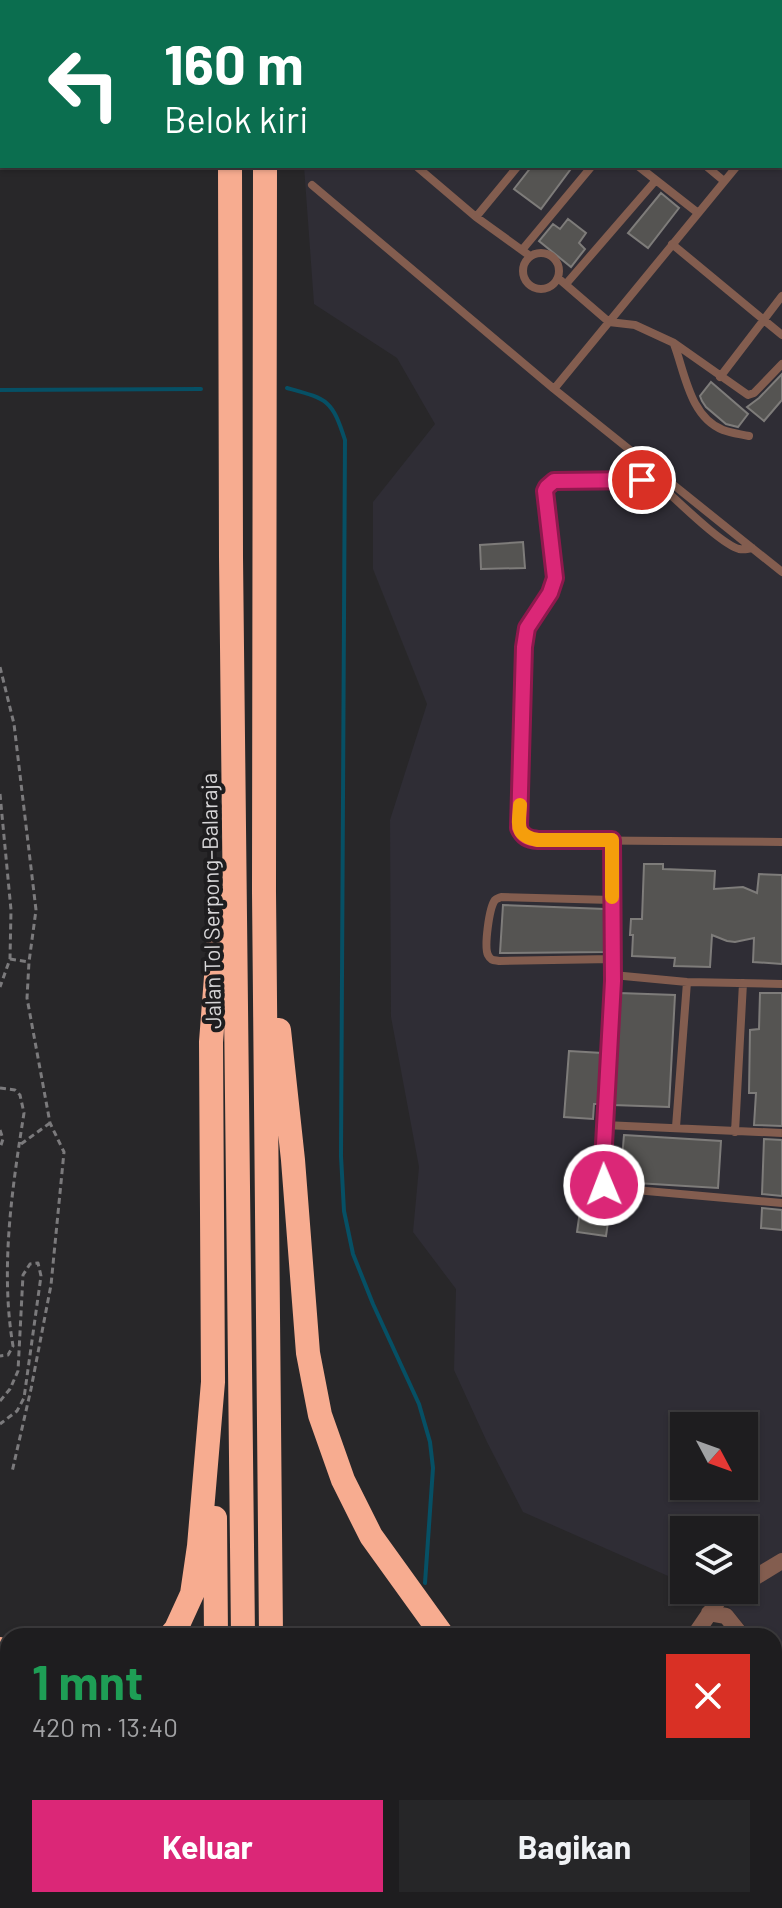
<!DOCTYPE html>
<html lang="id">
<head>
<meta charset="utf-8">
<style>
	body { margin:0; font-family:Barlow,sans-serif; background:#262628; color:#f1f3f6; height:100vh; display:flex; flex-direction:column; font-size:30px; white-space:nowrap }
	* { box-sizing:border-box; margin:0 }
	p { font-size:26px; color:#a1a2a4 }
	.icon { flex:none; width:44px; height:44px; fill:none; stroke:currentColor; stroke-width:2; stroke-linecap:round; stroke-linejoin:round }
	.map { position:relative; flex:1; overflow:hidden }
	.details { position:absolute; left:0px; top:1628px; width:782px; height:280px; display:flex; flex-direction:column; background:#1e1d1f; border-radius:24px 24px 0 0; box-shadow:0 2px 6px #0004,0 0 0 2px #3c3b3d }
	.details>* { flex:none }
	.banner { position:absolute; left:0px; top:0px; width:782px; height:168px; box-shadow:0 2px 6px #0004,0 0 0 2px #3c3b3d; background:#0b6e4f; color:#fff; overflow:hidden }
	.needle { width:52px; rotate:131deg }
	.tools { position:absolute; left:670px; top:1412px; display:grid; gap:16px }
	.tools a { display:grid; place-items:center; width:88px; height:88px; border-radius:0px; background:#1e1d1f; box-shadow:0 2px 6px #0004,0 0 0 2px #3c3b3d; font-size:40px }
	.pin { position:absolute; display:grid; place-items:center; width:68px; height:68px; color:#fff; margin:-34px; border:4px solid #fff; border-radius:50%; box-shadow:0 2px 8px #0007 }
	.me { position:absolute; width:88px; margin:-44px; rotate:359deg; stroke-linejoin:round; filter:drop-shadow(0 0 6px #0008) }
	.turn { display:flex; align-items:center; gap:28px; height:168px; padding:0 32px; font-size:36px }
	.turn .icon { width:104px; height:104px; stroke-width:2.5 }
	.turn b { display:block; font-size:56px; line-height:68px }
	.round { display:grid; place-items:center; flex:none; width:84px; height:84px; border-radius:0px; background:#262628 }
	.head { display:flex; align-items:center; justify-content:space-between; height:136px; padding:0 32px }
	h1 { font-size:48px; font-weight:700; line-height:60px; color:#1e9e55 }
	.cta { display:flex; gap:16px; margin-top:auto; padding:16px 32px }
	.cta a { flex:1; height:92px; border-radius:0px; background:#db2777; color:#fff; font-size:32px; font-weight:700; line-height:92px; text-align:center }
	.cta a+a { background:#262628; color:#f1f3f6 }
	.map>svg:first-child { display:block }
</style>
</head>
<body>
<div class="map">
<svg width="782" height="1908" viewBox="0 0 782 1908">
	<rect width="100%" height="100%" fill="#282729"/>
	<path fill="#2f2d35" fill-rule="evenodd" d="M 312,0 L 782,0 L 782,1672 L 774,1662 L 774,1636 L 753,1636 L 715,1590 L 744,1590 L 744,1530 L 684,1530 L 684,1583 L 523,1512 L 487,1442 L 454,1370 L 456,1289 L 413,1232 L 419,1167 L 391,1017 L 390,820 L 427,704 L 373,569 L 373,502 L 435,424 L 397,358 L 314,304 L 304,166 L 780,166 L 780,2 L 312,2 ZM 684,1426 L 744,1426 L 744,1486 L 684,1486 Z"/>
	<g fill="none" stroke-linecap="round" stroke-linejoin="round">
		<path stroke="#065065" stroke-width="4" d="M 71,2 L 72,0
			M 0,118 L 2,116
			M 287,388 C 327,399 332,399 345,440 L 341,1156 L 344,1211 L 353,1254 L 373,1304 L 419,1404 L 430,1442 L 433,1468 L 425,1583
			M 0,390 L 201,389
			M 0,1828 L 8,1833
			M 394,1908 L 395,1900"/>
	</g>
	<path fill="#555452" stroke="#7e7c7a" stroke-width="2" d="M 532,166 L 573,166 L 541,209 L 514,189 Z
		M 661,193 L 679,208 L 648,248 L 628,233 Z
		M 568,219 L 586,233 L 579,243 L 585,249 L 571,267 L 539,241 L 553,224 L 560,229 Z
		M 782,374 L 782,400 L 764,421 L 747,407 L 759,398 Z
		M 711,382 L 748,414 L 738,427 L 726,424 L 706,407 L 702,401 L 700,396 Z
		M 523,542 L 525,568 L 481,569 L 480,545 Z
		M 644,864 L 663,864 L 663,869 L 715,871 L 714,889 L 743,887 L 757,893 L 759,874 L 782,875 L 782,964 L 753,962 L 754,938 L 735,942 L 727,941 L 712,935 L 710,967 L 674,966 L 675,958 L 632,956 L 633,935 L 630,935 L 631,919 L 642,919 Z
		M 503,905 L 605,909 L 605,952 L 500,953 Z
		M 619,993 L 675,995 L 669,1107 L 613,1105 Z
		M 760,993 L 782,993 L 782,1126 L 754,1125 L 756,1093 L 749,1093 L 750,1030 L 759,1029 Z
		M 569,1051 L 602,1053 L 599,1104 L 594,1104 L 593,1119 L 564,1117 Z
		M 624,1135 L 721,1141 L 718,1188 L 620,1182 Z
		M 764,1139 L 782,1140 L 782,1196 L 762,1194 Z
		M 582,1197 L 611,1201 L 606,1236 L 577,1232 Z
		M 762,1208 L 782,1210 L 782,1230 L 761,1228 Z"/>
	<g fill="none" stroke-linecap="round" stroke-linejoin="round">
		<path stroke="#7b7a7c" stroke-width="3" stroke-dasharray="6 4" stroke-linecap="butt" d="M 0,667 L 14,724 L 36,910 L 29,962 L 27,998 L 50,1123 L 64,1152 L 51,1285 L 31,1389 L 12,1472
			M 0,794 L 11,910 L 10,959 L 0,987
			M 10,959 L 29,962
			M 0,1088 L 15,1090 L 20,1095 L 24,1113 C 12,1189 0,1269 13,1346 L 8,1355 L 0,1356
			M 0,1130 L 3,1139 L 0,1148
			M 21,1144 L 50,1123
			M 0,1401 L 10,1389 L 18,1371 L 23,1275 L 30,1264 L 38,1263 L 41,1276 L 24,1398 L 17,1411 L 0,1424"/>
		<path stroke="#835d4f" stroke-width="8" d="M 761,0 L 763,2
			M 555,2 L 559,0
			M 742,2 L 744,0
			M 780,16 L 782,18
			M 780,114 L 782,112
			M 780,150 L 782,151
			M 416,166 L 476,217 L 530,256
			M 638,166 L 698,213
			M 706,166 L 724,181
			M 312,185 L 554,389 L 782,572
			M 476,217 L 518,166
			M 672,244 L 782,335
			M 522,250 L 592,166
			M523 271a18 18 0 1 1 36 0a18 18 0 1 1-36 0Z
			M 558,278 L 609,322 L 635,325 L 674,343 L 748,395 L 754,393 L 782,364
			M 566,284 L 656,180
			M 674,344 C 685,373 690,417 723,430 C 731,433 740,434 749,436
			M 720,377 L 782,296
			M 554,389 L 737,166
			M 752,548 C 746,549 745,550 739,549 C 721,544 679,502 663,488 L 653,481 L 642,480 L 554,481 L 547,487 L 545,491 C 548,510 558,570 553,585 C 547,603 530,615 526,634 L 519,828 L 523,836 L 538,840 L 782,842
			M 612,840 L 613,975
			M 612,900 L 501,897 C 499,898 496,899 495,900 C 489,908 484,947 488,955 C 491,961 494,960 499,961 L 612,959
			M 782,984 L 687,982 L 613,975 L 602,1181 L 606,1186 L 613,1188 L 782,1203
			M 604,1125 L 782,1133
			M 676,1127 L 687,982
			M 735,1132 L 743,983"/>
		<path stroke="#835d4f" stroke-width="16" d="M 744,1584 L 782,1561
			M 709,1613 L 726,1616 L 742,1636
			M 694,1636 L 720,1598 L 734,1590
			M 774,1676 L 782,1687
			M 774,1721 L 782,1712
			M 774,1790 L 782,1808
			M 774,1837 L 782,1825
			M 774,1861 L 780,1873
			M 631,1900 L 632,1908"/>
		<path stroke="#835d4f" stroke-width="16" d="M 295,0 L 295,2
			M 511,2 L 517,0"/>
		<path stroke="#df9274" stroke-width="20" d="M 0,1847 L 8,1853
			M 69,1900 L 80,1908
			M 135,1900 L 146,1908"/>
		<path stroke="#f7ac90" stroke-width="24" d="M 230,0 L 230,2
			M 264,0 L 264,2
			M 230,166 L 231,557 L 243,1636
			M 265,166 L 264,892 L 271,1636
			M 279,1030 L 293,1160 L 308,1353 L 320,1415 L 343,1480 L 371,1536 L 443,1636
			M 215,1518 L 216,1636
			M 170,1636 L 176,1629 L 192,1594 L 199,1546 L 213,1382 L 211,1042 L 222,899
			M 0,1649 L 8,1652
			M 0,1699 L 8,1704
			M 0,1797 L 8,1796
			M 0,1866 L 8,1874
			M 41,1900 L 52,1908
			M 208,1900 L 218,1908
			M 587,1900 L 589,1908
			M 606,1900 L 609,1908
			M 291,1908 L 292,1900
			M 519,1908 L 522,1900"/>
		<path stroke="#f7ac90" stroke-width="24" d="M 263,1908 L 263,1900"/>
	</g>
	<g fill="none" stroke-linecap="round" stroke-linejoin="round">
		<defs>
			<path id="route" d="M 604,1185 L 602,1181 L 613,981 L 612,840 L 538,840 C 528,839 523,837 519,828 L 524,647 L 527,628 L 550,593 L 555,578 L 545,491 L 547,487 L 554,481 L 642,480"/>
		</defs>
		<use href="#route" stroke="#8e194d" stroke-width="20"/>
		<use href="#route" stroke="#db2777" stroke-width="14"/>
		<path stroke="#f59e0b" stroke-width="14" d="M 520,805 C 519,824 514,836 538,840 L 612,840 L 612,897"/>
	</g>
	<g text-anchor="middle" dominant-baseline="central" stroke-width="8" stroke-linejoin="round" paint-order="stroke">
		<g font-size="22" fill="#d7d6d8" stroke="#1e1d1f">
			<text transform="translate(210 901) rotate(-91)">Jalan Tol Serpong–Balaraja</text>
		</g>
	</g>
</svg>
<div class="tools">
<a><svg class="needle" viewBox="-14 -14 28 28"><path d="M0-13l5 13h-10z" fill="#e53935"/><path d="M0 13l5-13h-10z" fill="#a1a2a4"/></svg></a>
<a><svg class="icon" aria-label="layers" viewBox="0 0 24 24"><path d="M12 4l9 5-9 5-9-5zM3 14l9 5 9-5"/></svg></a>
</div>
<div class="pin" style="left:642px;top:480px;background:#d93025"><svg class="icon" aria-label="arrive" viewBox="0 0 24 24"><path d="M6 21V4h12l-3 4 3 4H6"/></svg></div>
<svg class="me" style="left:604px;top:1185px" viewBox="-20 -20 40 40"><circle r="17" fill="#db2777" stroke="#fff" stroke-width="3"/><path d="M0-11L8 9 0 5-8 9z" fill="#fff"/></svg>
<div class="banner">
<div class="turn"><svg class="icon" aria-label="left" viewBox="0 0 24 24"><path d="M17 20v-9H6M10 6l-5 5 5 5"/></svg><div><b>160 m</b>Belok kiri</div></div>
</div>
<section class="details">
<div class="head"><div><h1>1 mnt</h1><p>420 m · 13:40</p></div><a class="round" style="background:#d93025;color:#fff"><svg class="icon" aria-label="close" viewBox="0 0 24 24"><path d="M6 6l12 12M18 6L6 18"/></svg></a></div>
<div class="cta"><a>Keluar</a><a>Bagikan</a></div>
</section>
</div>
</body>
</html>
